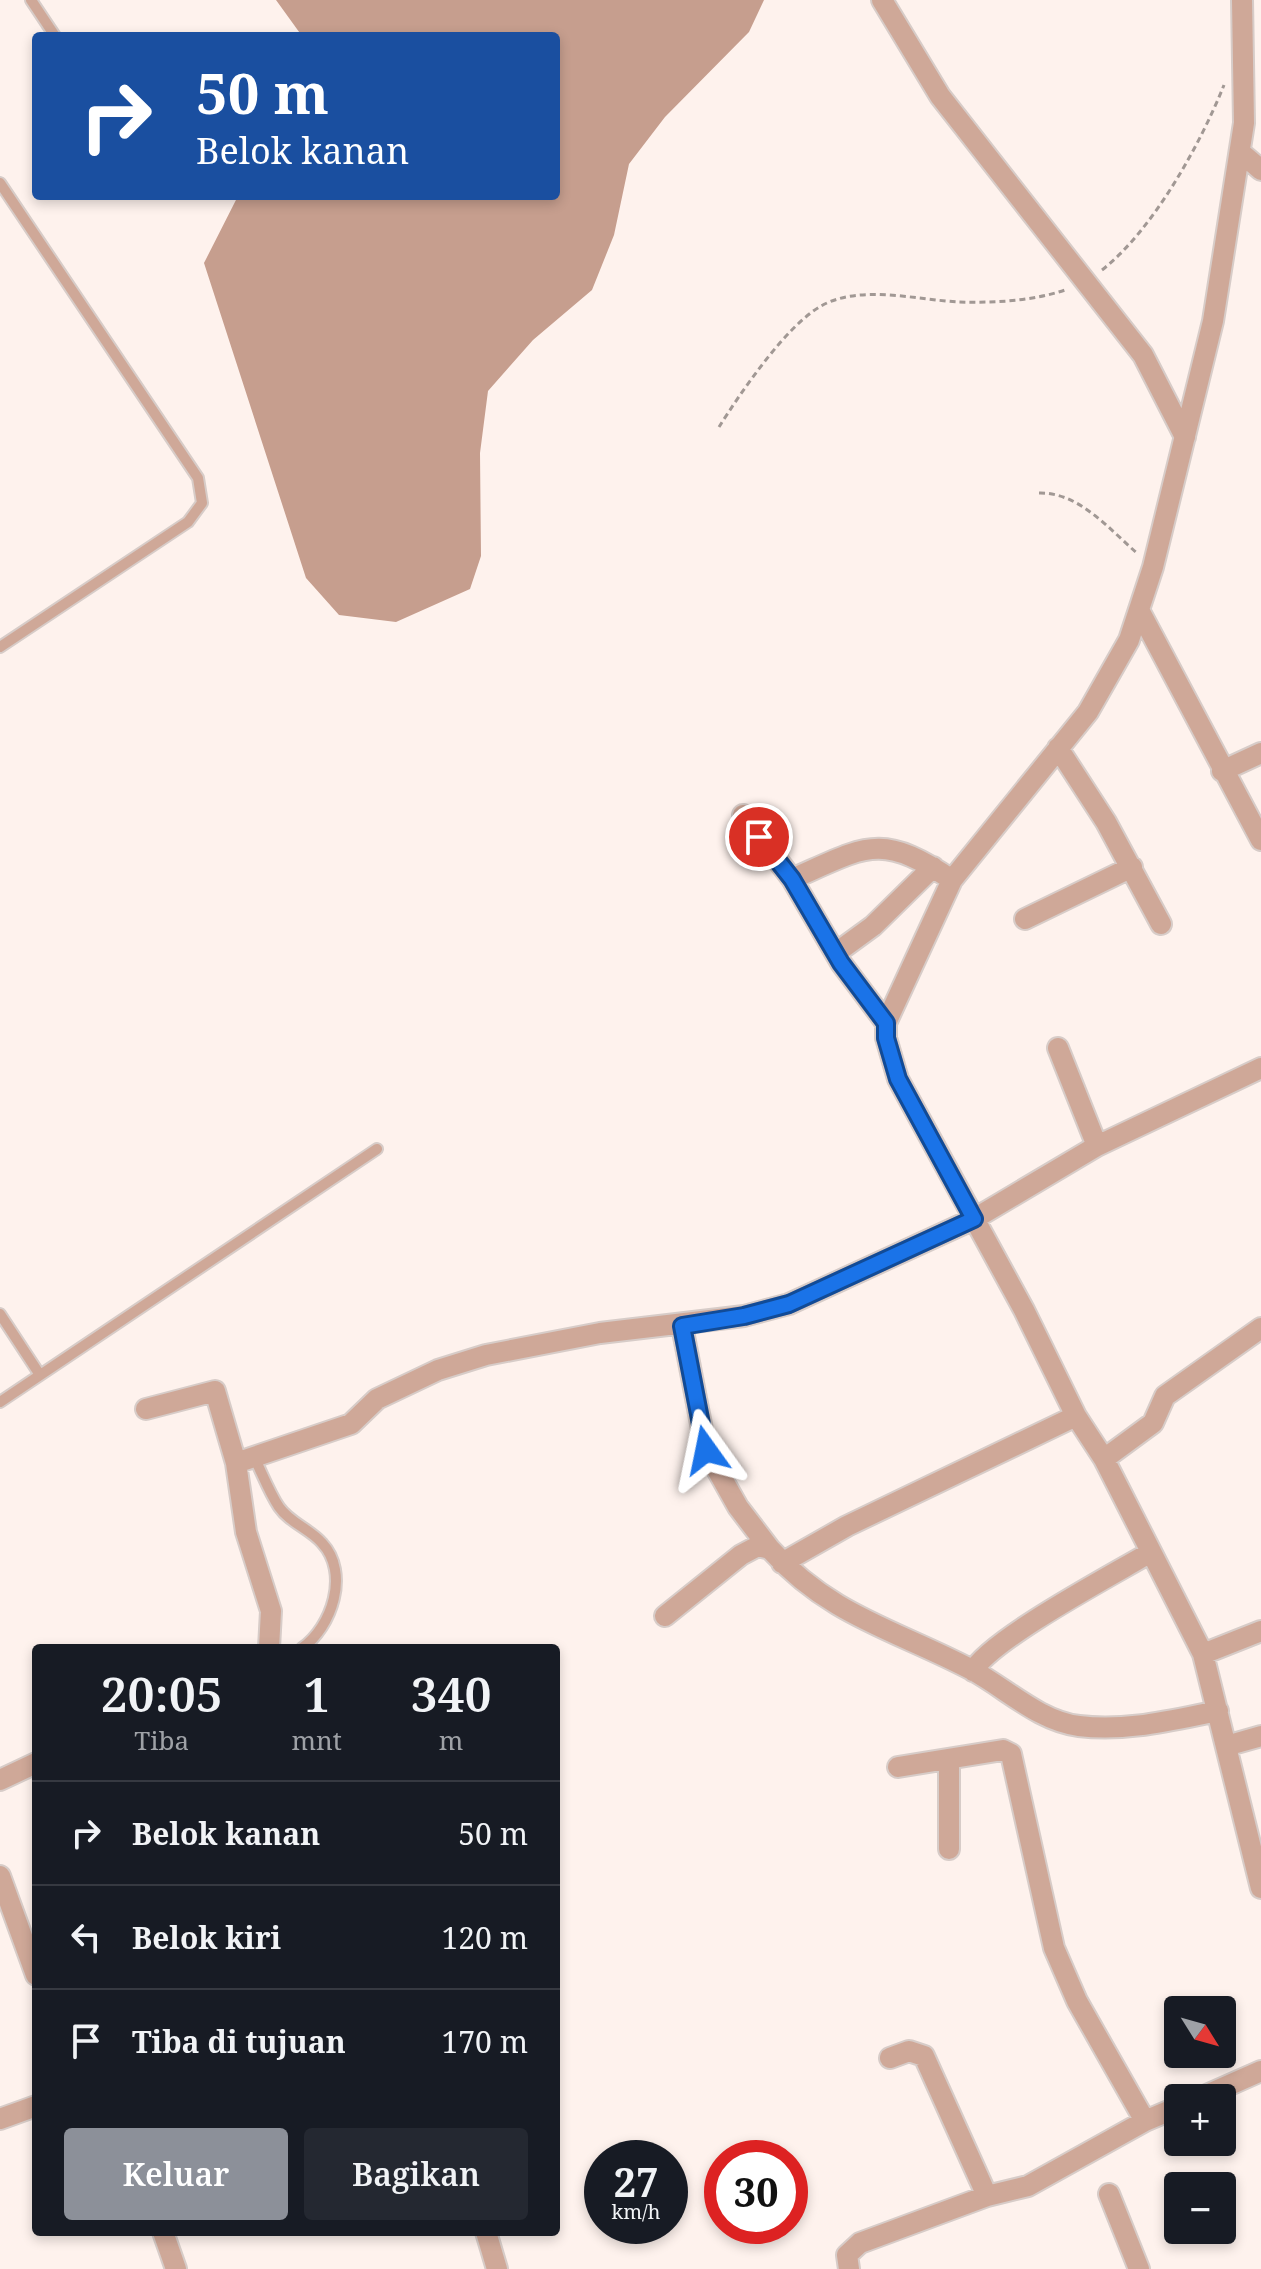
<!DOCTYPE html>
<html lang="id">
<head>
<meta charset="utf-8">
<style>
	body { margin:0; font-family:"Noto Serif",serif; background:#242831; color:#f1f3f6; height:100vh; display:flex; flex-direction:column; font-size:30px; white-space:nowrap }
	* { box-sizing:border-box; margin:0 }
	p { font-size:26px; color:#9ea1a6 }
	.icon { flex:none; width:44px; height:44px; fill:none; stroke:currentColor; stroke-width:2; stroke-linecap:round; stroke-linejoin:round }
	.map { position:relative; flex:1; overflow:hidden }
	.details { position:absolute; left:32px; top:1644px; width:528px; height:592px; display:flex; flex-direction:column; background:#171b24; border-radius:8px; box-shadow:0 4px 12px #0003 }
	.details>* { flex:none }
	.top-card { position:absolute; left:32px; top:32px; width:528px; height:168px; border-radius:8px; box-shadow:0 4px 12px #0003; background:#1a4fa0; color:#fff; overflow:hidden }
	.needle { width:52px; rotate:127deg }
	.buttons { position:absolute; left:1164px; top:1996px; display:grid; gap:16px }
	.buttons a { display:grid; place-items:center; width:72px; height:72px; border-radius:8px; background:#171b24; box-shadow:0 4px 12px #0003; font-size:40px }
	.speed { position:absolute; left:584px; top:2140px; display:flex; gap:16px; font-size:40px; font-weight:700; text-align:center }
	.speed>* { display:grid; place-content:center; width:104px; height:104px; border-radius:50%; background:#171b24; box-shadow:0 4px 12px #0003; line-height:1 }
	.speed small { font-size:20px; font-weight:400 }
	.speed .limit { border:12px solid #d22; background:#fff; color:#111 }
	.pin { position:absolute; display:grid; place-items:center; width:68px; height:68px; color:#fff; margin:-34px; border:4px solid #fff; border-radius:50%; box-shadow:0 2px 8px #0007 }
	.me { position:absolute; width:88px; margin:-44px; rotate:348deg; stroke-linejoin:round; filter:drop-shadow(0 0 6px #0008) }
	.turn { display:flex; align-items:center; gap:28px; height:168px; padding:0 32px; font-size:36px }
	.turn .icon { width:104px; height:104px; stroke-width:2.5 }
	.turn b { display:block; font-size:56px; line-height:68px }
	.eta { display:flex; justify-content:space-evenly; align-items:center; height:136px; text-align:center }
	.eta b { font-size:48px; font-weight:600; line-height:56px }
	.button { display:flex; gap:16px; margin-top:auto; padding:16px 32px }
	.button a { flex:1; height:92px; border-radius:8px; background:#8c9099; color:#fff; font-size:32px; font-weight:600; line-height:92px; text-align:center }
	.button a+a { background:#242831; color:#f1f3f6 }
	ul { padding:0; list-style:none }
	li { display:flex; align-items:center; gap:24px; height:104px; padding:0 32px; border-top:2px solid #363941 }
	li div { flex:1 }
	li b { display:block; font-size:30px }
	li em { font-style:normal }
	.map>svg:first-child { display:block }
</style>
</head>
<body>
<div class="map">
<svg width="1261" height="2269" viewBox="0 0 1261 2269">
	<rect width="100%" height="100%" fill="#fef2ed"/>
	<path fill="#c69e8e" d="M 276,0 L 764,0 L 749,32 L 665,117 L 629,164 L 614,235 L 592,290 L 533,340 L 488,391 L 480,453 L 481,556 L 470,589 L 396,622 L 339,615 L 306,578 L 204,263 L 238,196 L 556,196 L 556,36 L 302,36 Z"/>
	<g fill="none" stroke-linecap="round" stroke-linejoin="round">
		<defs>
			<path id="lane" d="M 31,0 L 55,36
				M 0,183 L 198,478 L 202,503 L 188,522 L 0,647
				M 0,1314 L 40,1375
				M 0,1402 L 377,1149
				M 254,1457 C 262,1473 269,1492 279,1507 C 290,1523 310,1529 322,1543 C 350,1573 332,1627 302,1648"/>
			<path id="street" d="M 882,0 L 940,96 L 1143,355 L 1185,437
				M 1242,0 L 1244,123 L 1213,321 L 1153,567 L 1129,640 L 1088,712 L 952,880 L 886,1023 L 886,1038 L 898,1079 L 1024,1310 L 1076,1416 L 1104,1459 L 1203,1654 L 1261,1888
				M 1240,152 L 1261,170
				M 1139,610 L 1261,840
				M 1058,748 L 1106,822 L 1161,924
				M 1222,771 L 1261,753
				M 743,815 L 792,879 L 841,963 L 886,1023
				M 792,879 C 865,847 880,831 952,880
				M 1025,919 L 1132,867
				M 836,953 L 873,926 L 933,867
				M 1058,1048 L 1097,1146
				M 682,1326 L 706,1450 L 738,1507 L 770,1549
				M 146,1409 L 215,1391 L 236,1463 L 246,1532 L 271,1611 L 269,1648
				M 1104,1459 L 1153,1423 L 1165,1396 L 1261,1328
				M 236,1463 L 351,1424 L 377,1399 L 438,1370 L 486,1355 L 600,1333 L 744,1316 L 789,1304 L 974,1219 L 1097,1146 L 1261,1068
				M 782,1563 L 847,1526 L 1076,1416
				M 665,1616 L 741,1555 L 758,1546 L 770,1549 C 830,1616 896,1630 972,1670 C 1007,1689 1039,1721 1079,1726 C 1126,1732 1172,1720 1218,1711
				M 1203,1654 L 1261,1631
				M 973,1671 C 991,1639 1114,1574 1151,1552
				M 1226,1746 L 1261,1736
				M 898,1767 L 1003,1750 L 1011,1754 L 1054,1948 L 1077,2001 L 1145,2121
				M 0,1780 L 36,1763
				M 949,1849 L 949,1759
				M 0,1876 L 36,1975
				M 890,2058 L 909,2051 L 924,2056 L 987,2196
				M 1200,2098 L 1261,2071
				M 0,2119 L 36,2106
				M 1109,2194 L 1139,2269
				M 163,2232 L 176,2269
				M 486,2232 L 497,2269
				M 849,2269 L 847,2255 L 860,2243 L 987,2196 L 1028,2186 L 1145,2121 L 1178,2107"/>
		</defs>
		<use href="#lane" stroke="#d7ccc8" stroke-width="14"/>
		<use href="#street" stroke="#d7ccc8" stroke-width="24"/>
		<path stroke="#a19894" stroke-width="3" stroke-dasharray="6 4" stroke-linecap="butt" d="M 1102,270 C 1153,230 1200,145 1224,85
			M 719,427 C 741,392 786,326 821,306 C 860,284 917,300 959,302 C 995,303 1034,301 1068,289
			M 1039,493 C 1079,492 1109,529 1138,554"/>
		<use href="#lane" stroke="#cfa898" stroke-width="10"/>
		<use href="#street" stroke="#cfa898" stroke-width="20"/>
	</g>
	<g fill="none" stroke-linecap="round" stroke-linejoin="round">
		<defs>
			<path id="route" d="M 706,1450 L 682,1326 L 744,1316 L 789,1304 L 974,1219 L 898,1079 L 886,1038 L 886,1023 L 841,963 L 792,879 L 759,837"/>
		</defs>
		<use href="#route" stroke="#114b97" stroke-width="20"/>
		<use href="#route" stroke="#1a73e8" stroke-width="14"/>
	</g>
</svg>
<div class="buttons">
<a><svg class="needle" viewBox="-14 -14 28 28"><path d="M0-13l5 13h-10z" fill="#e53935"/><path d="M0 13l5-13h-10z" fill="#9ea1a6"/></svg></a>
<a>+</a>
<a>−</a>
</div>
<div class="speed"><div>27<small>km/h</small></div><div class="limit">30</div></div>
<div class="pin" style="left:759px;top:837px;background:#d93025"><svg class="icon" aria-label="arrive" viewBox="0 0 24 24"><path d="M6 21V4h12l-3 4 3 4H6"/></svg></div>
<svg class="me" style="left:706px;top:1450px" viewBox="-20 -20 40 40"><path d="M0-17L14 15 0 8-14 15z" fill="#1a73e8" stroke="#fff" stroke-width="4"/></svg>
<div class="top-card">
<div class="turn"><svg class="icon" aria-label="right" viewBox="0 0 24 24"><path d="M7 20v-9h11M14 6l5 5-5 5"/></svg><div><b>50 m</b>Belok kanan</div></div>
</div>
<section class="details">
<div class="eta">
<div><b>20:05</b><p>Tiba</p></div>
<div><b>1</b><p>mnt</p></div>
<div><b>340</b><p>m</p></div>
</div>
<ul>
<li><svg class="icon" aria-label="right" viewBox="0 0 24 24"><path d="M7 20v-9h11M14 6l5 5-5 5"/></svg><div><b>Belok kanan</b></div><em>50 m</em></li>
<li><svg class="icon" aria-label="left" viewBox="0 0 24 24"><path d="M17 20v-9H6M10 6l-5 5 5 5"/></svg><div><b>Belok kiri</b></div><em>120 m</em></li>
<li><svg class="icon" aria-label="arrive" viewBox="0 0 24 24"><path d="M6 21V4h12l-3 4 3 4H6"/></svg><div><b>Tiba di tujuan</b></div><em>170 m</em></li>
</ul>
<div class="button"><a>Keluar</a><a>Bagikan</a></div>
</section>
</div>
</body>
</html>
